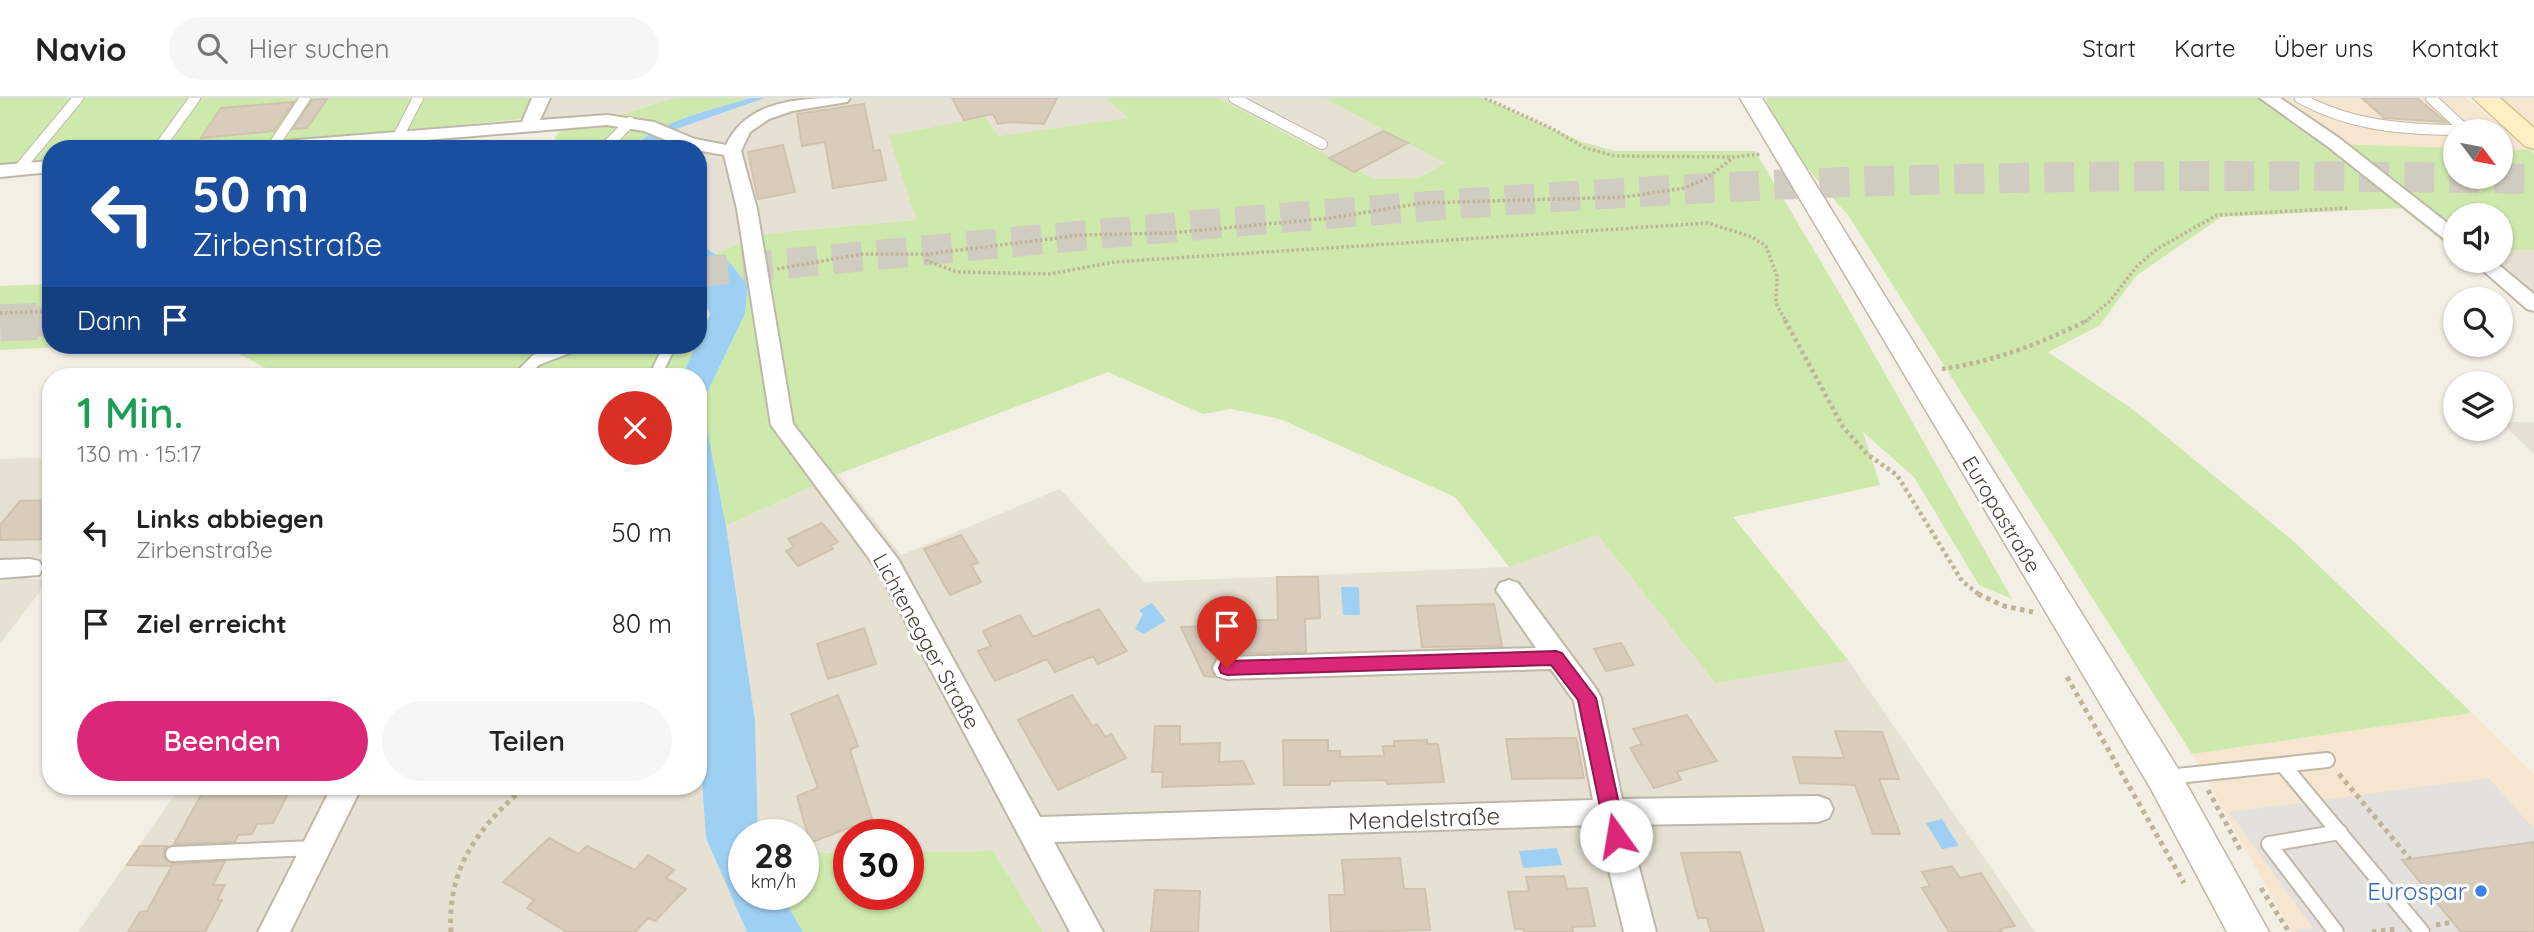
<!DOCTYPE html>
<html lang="de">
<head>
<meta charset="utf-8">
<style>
	body { margin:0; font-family:Quicksand,sans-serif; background:#f6f6f6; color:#222; height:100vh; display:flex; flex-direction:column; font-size:26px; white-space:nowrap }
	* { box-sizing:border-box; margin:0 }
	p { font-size:23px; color:#767676 }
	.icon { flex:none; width:38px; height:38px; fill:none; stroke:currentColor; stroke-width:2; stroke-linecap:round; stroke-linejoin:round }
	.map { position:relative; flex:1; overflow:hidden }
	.details { position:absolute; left:42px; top:270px; width:665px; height:427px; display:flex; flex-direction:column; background:#fff; border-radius:28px; box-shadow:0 2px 5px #0004 }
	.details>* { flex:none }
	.guide { position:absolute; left:42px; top:42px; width:665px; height:214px; border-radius:28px; box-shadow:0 2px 5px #0004; background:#1a4fa0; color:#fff; overflow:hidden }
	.needle { width:46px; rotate:122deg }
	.controls { position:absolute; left:2443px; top:21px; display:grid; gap:14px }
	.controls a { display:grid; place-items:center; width:70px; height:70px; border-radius:50%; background:#fff; box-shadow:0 2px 5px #0004; font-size:35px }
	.speed { position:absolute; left:728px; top:721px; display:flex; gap:14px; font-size:35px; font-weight:700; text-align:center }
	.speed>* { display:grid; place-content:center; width:91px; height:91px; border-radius:50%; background:#fff; box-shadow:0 2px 5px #0004; line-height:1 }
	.speed small { font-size:18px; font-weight:400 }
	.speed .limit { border:10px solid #d22; background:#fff; color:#111 }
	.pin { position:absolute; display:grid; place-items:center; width:60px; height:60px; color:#fff; margin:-72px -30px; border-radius:50% 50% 50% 0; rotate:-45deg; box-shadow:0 0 7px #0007 }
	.pin .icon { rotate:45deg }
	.me { position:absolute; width:77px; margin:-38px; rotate:347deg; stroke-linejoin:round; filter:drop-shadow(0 0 5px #0008) }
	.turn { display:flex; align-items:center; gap:24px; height:147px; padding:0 35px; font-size:32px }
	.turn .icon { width:91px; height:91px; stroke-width:2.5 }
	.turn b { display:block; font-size:49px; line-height:60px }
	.then { display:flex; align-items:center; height:66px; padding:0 35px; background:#0003; gap:14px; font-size:26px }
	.round { display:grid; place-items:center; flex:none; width:74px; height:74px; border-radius:37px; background:#f6f6f6 }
	.head { display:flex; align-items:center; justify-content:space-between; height:119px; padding:0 35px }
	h1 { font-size:42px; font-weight:600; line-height:52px; color:#1e9e55 }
	.action { display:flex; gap:14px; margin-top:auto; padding:14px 35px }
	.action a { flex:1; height:80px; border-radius:42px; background:#db2777; color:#fff; font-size:28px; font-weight:600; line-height:80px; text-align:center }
	.action a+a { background:#f6f6f6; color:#222 }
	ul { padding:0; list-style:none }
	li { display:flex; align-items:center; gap:21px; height:91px; padding:0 35px }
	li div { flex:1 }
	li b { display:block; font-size:26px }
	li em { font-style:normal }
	header { display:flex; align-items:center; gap:42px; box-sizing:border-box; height:98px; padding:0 35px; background:#fff; border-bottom:2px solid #e0e0e0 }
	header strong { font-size:33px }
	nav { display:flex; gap:38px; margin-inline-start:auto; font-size:24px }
	.search { width:490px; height:63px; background:#f6f6f6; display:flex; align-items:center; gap:18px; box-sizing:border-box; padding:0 24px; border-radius:38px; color:#767676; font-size:26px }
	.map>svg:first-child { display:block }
</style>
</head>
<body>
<header>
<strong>Navio</strong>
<div class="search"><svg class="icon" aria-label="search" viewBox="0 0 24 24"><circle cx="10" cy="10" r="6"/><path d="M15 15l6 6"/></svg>Hier suchen</div>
<nav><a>Start</a><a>Karte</a><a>Über uns</a><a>Kontakt</a></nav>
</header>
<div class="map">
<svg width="2534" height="834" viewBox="0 0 2534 834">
	<rect width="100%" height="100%" fill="#f3efe5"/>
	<path fill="#e7e1d3" d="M 545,0 L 673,0 L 624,16 L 533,24 Z
		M 765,0 L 1105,0 L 1130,20 L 998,38 L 890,38 L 916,122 L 762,136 L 715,156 L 698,145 L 698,51 L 649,51 L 668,34 Z
		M 1218,0 L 1324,0 L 1445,65 L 1419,80 L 1374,81 Z
		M 2501,152 L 2534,152 L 2534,203 L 2489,163 L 2501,163 Z
		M 2501,324 L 2534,324 L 2534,356 Z
		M 51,359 L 51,443 L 22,479 L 48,483 L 0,546 L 0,361 Z
		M 838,376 L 901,457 L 1060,391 L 1144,484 L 1509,469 L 1598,437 L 1715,585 L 1849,563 L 2035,834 L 1043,834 L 993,753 L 908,754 L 908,737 L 849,737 L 849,754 L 803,755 L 803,737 L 758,737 L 755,622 L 726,428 Z
		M 698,628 L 706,740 L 747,834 L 78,834 L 181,688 L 698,688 Z"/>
	<path fill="#f6e6cf" d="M 2277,0 L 2466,0 L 2531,52 L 2501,52 L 2501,33 L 2455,33 L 2455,50 L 2349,48 Z
		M 2497,0 L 2534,0 L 2534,34 Z
		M 2472,615 L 2534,677 L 2534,834 L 2292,834 L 2192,656 Z"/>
	<path fill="#cee9ac" d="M 0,0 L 532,0 L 523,21 L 192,51 L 51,51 L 51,63 L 0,68 Z
		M 673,0 L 750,0 C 710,13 662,21 631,51 L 609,51 L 554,41 L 569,21 L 624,16 Z
		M 1105,0 L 1218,0 L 1374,81 L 1419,80 L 1445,65 L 1324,0 L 1484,0 L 1582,44 L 1615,53 L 1755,53 L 1843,201 L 2012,501 L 1979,487 L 1914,379 L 1863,334 L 1880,387 L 1733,419 L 1849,563 L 1715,585 L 1598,437 L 1509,469 L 1455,399 L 1280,321 L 1231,311 L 1203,316 L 1108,274 L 838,376 L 726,428 L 702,305 L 745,216 L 748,188 L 732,167 L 715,156 L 762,136 L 916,122 L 889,38 L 985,19 L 998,38 L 1129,20 Z
		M 1766,0 L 2260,0 L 2329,46 L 2455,50 L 2455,79 L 2501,79 L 2501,52 L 2531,52 L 2534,55 L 2534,152 L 2501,152 L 2501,117 L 2455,117 L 2455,152 L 2453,152 L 2401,110 L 2221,119 L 2136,178 L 2099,228 L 2048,254 L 2135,313 L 2291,441 L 2472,615 L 2192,656 L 1848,117 C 1823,89 1774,35 1766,0 Z
		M 51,186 L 51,247 L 101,247 L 0,252 L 0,188 Z
		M 222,247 L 697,247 L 682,278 L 281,278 Z
		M 993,753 L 1043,834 L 803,834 L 781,796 L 803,796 L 803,755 L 849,754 L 849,796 L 908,796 L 908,754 Z"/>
	<path fill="#e4e1dd" d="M 2489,680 L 2534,731 L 2534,744 L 2403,763 L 2461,834 L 2296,834 L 2295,832 L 2313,830 L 2229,714 Z"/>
	<path fill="#9ed0f3" d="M 750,0 L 765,0 L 668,34 L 649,51 L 631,51 C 662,21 710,13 750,0 Z
		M 698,145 L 732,167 L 748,188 L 745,216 L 702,305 L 726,428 L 755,622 L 758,737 L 744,737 L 744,796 L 781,796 L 803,834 L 747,834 L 706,740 L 698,628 L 698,278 L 682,278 L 710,216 L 698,188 Z
		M 1341,489 L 1359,489 L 1360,517 L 1343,517 Z
		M 1152,505 L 1166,523 L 1143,536 L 1135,531 L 1143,516 L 1139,512 Z
		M 1942,721 L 1959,748 L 1942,751 L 1926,725 Z
		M 1557,750 L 1562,767 L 1523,770 L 1519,753 Z"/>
	<path fill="#d8cdbd" stroke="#d0c2ad" stroke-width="2" d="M 952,0 L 1057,0 L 1044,26 L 1010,24 L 998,26 L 993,16 L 964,22 Z
		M 2362,0 L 2417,0 L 2446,24 L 2384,20 Z
		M 327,1 L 307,30 L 293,31 L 312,2 Z
		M 294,4 L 274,33 L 201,40 L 221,10 Z
		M 864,6 L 874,53 L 880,52 L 886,82 L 833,90 L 825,44 L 802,48 L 797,16 Z
		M 1383,33 L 1408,45 L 1354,74 L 1329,60 Z
		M 783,47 L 795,94 L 758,101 L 748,54 Z
		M 51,402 L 51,441 L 0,442 L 0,427 L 20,403 Z
		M 822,425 L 838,444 L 830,448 L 833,451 L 798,468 L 786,453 L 794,449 L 788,441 Z
		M 961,437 L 978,465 L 971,467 L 981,484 L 950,497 L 924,451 Z
		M 1277,479 L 1318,479 L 1320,520 L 1305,521 L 1306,554 L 1226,556 L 1215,561 L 1211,569 L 1214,579 L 1204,578 L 1181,529 L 1227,528 L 1227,522 L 1278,522 Z
		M 1494,506 L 1502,548 L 1422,549 L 1417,508 Z
		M 1099,511 L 1127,553 L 1098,566 L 1093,558 L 1055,574 L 1047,561 L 995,583 L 978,553 L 991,548 L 983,533 L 1020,517 L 1033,539 Z
		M 864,530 L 876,566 L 828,581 L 817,546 Z
		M 1621,545 L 1634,567 L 1606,573 L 1594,551 Z
		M 838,597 L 858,648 L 850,652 L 872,721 L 810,745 L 797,698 L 818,690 L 791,616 Z
		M 1072,597 L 1092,628 L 1097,626 L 1105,639 L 1111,636 L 1126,660 L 1058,692 L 1018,622 Z
		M 1687,617 L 1717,663 L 1677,674 L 1681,682 L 1654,690 L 1630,650 L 1642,646 L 1633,631 Z
		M 1155,628 L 1180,628 L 1180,646 L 1220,645 L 1219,664 L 1243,663 L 1254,686 L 1162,689 L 1163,674 L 1152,674 Z
		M 1835,633 L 1882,634 L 1899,681 L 1879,681 L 1900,736 L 1873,736 L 1855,687 L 1800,685 L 1793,659 L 1844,660 Z
		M 1576,640 L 1584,680 L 1512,681 L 1506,641 Z
		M 1283,642 L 1328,642 L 1328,653 L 1340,653 L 1340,659 L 1384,658 L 1383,648 L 1394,648 L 1394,643 L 1427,642 L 1427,646 L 1438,646 L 1444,684 L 1387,686 L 1386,682 L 1330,683 L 1330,687 L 1284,687 Z
		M 229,688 L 277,688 L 272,697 L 288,696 L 273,725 L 257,726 L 252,736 L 238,737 L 235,744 L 174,746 L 205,690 Z
		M 549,740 L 578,756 L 587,748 L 635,772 L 648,757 L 674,772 L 666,780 L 686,791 L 655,823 L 648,820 L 635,834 L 567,834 L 527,810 L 534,802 L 503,784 Z
		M 2534,744 L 2534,834 L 2461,834 L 2402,762 Z
		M 140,748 L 167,748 L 163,756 L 165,761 L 173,766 L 225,763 L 213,787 L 225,787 L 217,802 L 222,802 L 205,834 L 128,834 L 140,814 L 147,813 L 172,768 L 127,767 Z
		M 1740,754 L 1764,834 L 1711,834 L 1707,820 L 1698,820 L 1681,755 Z
		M 1400,760 L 1404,791 L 1425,791 L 1430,832 L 1331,834 L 1329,797 L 1345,797 L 1342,762 Z
		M 1952,768 L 1960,780 L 1981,775 L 2015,828 L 2000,831 L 2002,834 L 1949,834 L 1922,790 L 1930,788 L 1922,774 Z
		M 1564,778 L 1567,791 L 1587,790 L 1595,828 L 1572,829 L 1573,834 L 1524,834 L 1524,831 L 1515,831 L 1508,794 L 1529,793 L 1526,779 Z
		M 1155,792 L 1200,793 L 1198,834 L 1151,834 Z"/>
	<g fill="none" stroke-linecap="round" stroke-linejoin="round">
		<path stroke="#d0ccc2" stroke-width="30" stroke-dasharray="30 15" stroke-linecap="butt" d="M 698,174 C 1017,144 1336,111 1656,93 C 1948,76 2241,76 2534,81
			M 36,224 L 51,223"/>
		<path stroke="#d0ccc2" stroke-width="37" stroke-dasharray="37 18" stroke-linecap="butt" d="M 0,225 L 51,223"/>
		<defs>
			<path id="service-far2" d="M 1234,0 L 1322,46
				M 2300,0 C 2349,27 2398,31 2453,32 L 2460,27 L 2431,0
				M 399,37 L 418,0
				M 273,48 L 305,0
				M 158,51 L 195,0
				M 604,51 L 630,24
				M 19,71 L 78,0"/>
			<path id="service-far1" d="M 520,278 L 536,262 L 575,247
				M 655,278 L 670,247"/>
			<path id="service" d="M 2283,667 L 2422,834
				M 2168,679 L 2327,662
				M 173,756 L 315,750
				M 2336,834 L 2269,746 L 2340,734"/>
			<path id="minor" d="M 532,0 L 550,0 L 540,22 L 607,17 L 654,24 L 695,41 L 726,47 C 748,0 804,0 850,0 L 847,4 L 792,13 L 769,21 L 750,34 L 741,53 L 757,111 L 793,326 L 898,461 L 1040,719 L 1593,702 L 1574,603 L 1551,571 L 1227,581 L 1217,578 L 1213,570 L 1217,562 L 1227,559 L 1536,550 L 1496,492 L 1500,485 L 1509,482 L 1518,485 L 1597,592 L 1601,600 L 1622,701 L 1818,698 L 1829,702 L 1833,711 L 1829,720 L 1818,724 L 1628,727 L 1656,834 L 1624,834 L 1598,727 L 1054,744 L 1103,834 L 1070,834 L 879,474 L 771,327 L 737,111 L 724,57 L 685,50 L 644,33 L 607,27 L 318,51 L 239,51 L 248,46 L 522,24 Z
				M 2260,0 L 2280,0 L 2339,40 L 2455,131 L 2455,146 L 2448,144 L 2327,48 Z
				M 51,63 L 51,74 L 0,79 L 0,67 Z
				M 2472,163 L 2494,163 L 2534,196 L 2534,213 L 2527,211 Z
				M 30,461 L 39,463 L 43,470 L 39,477 L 0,480 L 0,462 Z
				M 332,688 L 362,688 L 290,834 L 258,834 Z"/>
			<path id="tertiary" d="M 1740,0 L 1762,0 L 2177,669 L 2269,834 L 2227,834 L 2151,691 Z"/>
			<path id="secondary" d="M 2473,0 L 2500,0 L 2534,30 L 2534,51 L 2525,48 Z"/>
		</defs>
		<use href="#service-far2" stroke="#bfb7a7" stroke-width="12"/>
		<use href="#service-far1" stroke="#bfb7a7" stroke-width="15"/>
		<use href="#service" stroke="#bfb7a7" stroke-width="18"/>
		<use href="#minor" stroke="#bfb7a7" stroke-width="4"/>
		<use href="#tertiary" stroke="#bfb7a7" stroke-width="3"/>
		<use href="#secondary" stroke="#d6c393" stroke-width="3"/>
		<path stroke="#c1b398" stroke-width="3.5" stroke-dasharray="2.5 2.5" stroke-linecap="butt" d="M 1485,0 L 1551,30 L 1585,50 L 1615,58 L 1734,59 L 1761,56
			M 928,156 L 927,163 L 957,174 L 1050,176 L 1114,164 L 1708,125 L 1752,139 L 1766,148 L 1777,178 L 1776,205 L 1786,224
			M 777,171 L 862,156 L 928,156 L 1082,137 L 1171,135 L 1331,120 L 1422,105 L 1625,99 L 1685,90 L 1707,80 L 1734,59
			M 0,215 L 51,213
			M 2085,224 L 2110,203 L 2137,168 L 2157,151 L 2217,117 L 2348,110"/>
		<path stroke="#c1b398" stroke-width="4.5" stroke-dasharray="3.5 3.5" stroke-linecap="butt" d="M 1785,222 L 1843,329 L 1867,356 L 1897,377 L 1962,483 L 1981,498
			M 1942,271 C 1993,264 2042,245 2088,222"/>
		<path stroke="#c1b398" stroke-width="5" stroke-dasharray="4.5 4.5" stroke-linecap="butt" d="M 1978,496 L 2004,508 L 2033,514
			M 2067,579 L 2184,785
			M 2339,676 L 2410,761
			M 2208,692 L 2242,755
			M 2261,790 L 2289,834
			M 2436,827 L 2453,824
			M 451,834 C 447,769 479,729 526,688
			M 2372,834 L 2396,831"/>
		<use href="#service-far2" stroke="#fff" stroke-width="10"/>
		<use href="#service-far1" stroke="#fff" stroke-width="11"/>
		<use href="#service" stroke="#fff" stroke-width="14"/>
		<use href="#minor" fill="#fff" fill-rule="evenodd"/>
		<use href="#tertiary" fill="#fff" fill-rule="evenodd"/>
		<use href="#secondary" fill="#fff0c3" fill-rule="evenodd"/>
	</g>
	<path fill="#db2777" stroke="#8e194d" stroke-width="2" d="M 1556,553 L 1562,555 L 1596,600 L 1626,738 L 1623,744 L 1616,747 L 1609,744 L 1606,738 L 1578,602 L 1551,567 L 1227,577 L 1221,575 L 1219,570 L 1221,565 L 1227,563 Z"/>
	<circle fill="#3f7fe0" stroke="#fff" stroke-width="2.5" cx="2481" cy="793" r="7"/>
	<g text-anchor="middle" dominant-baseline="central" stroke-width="6" stroke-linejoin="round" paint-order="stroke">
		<g font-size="21" fill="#463f34" stroke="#fff">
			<text transform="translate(2002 416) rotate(59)">Europastraße</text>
			<text transform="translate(927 543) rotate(61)">Lichtenegger Straße</text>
		</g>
		<g font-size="24" fill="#463f34" stroke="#fff">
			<text transform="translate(1424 720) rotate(-2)">Mendelstraße</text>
		</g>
		<g font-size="24" fill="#366cbe" stroke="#fff" text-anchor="end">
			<text x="2467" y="793">Eurospar</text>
		</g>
	</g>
</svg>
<div class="controls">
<a><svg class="needle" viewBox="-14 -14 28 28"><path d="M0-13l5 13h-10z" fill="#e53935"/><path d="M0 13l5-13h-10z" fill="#767676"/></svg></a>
<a><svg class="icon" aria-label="sound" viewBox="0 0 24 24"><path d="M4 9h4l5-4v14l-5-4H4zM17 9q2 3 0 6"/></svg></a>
<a><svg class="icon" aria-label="search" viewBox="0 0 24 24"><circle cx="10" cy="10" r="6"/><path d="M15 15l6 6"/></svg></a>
<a><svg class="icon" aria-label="layers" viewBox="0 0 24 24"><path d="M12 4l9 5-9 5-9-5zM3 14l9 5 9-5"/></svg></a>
</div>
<div class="speed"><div>28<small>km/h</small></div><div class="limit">30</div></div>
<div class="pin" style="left:1227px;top:570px;background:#d93025"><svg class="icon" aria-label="arrive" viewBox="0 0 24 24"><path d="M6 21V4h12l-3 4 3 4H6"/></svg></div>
<svg class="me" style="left:1616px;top:738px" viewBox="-20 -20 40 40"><circle r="19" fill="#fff"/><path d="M0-13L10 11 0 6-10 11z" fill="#db2777"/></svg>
<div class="guide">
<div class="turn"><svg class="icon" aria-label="left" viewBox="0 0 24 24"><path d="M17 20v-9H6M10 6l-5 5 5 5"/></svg><div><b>50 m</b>Zirbenstraße</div></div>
<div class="then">Dann<svg class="icon" aria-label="arrive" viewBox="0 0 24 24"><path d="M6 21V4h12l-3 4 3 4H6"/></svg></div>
</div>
<section class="details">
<div class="head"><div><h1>1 Min.</h1><p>130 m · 15:17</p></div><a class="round" style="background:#d93025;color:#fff"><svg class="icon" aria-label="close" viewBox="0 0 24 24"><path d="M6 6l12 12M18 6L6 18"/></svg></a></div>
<ul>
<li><svg class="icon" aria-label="left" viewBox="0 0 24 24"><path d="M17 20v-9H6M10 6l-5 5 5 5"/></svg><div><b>Links abbiegen</b><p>Zirbenstraße</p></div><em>50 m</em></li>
<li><svg class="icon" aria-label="arrive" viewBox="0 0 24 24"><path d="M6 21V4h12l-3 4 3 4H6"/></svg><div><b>Ziel erreicht</b></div><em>80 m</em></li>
</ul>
<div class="action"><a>Beenden</a><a>Teilen</a></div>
</section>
</div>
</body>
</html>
